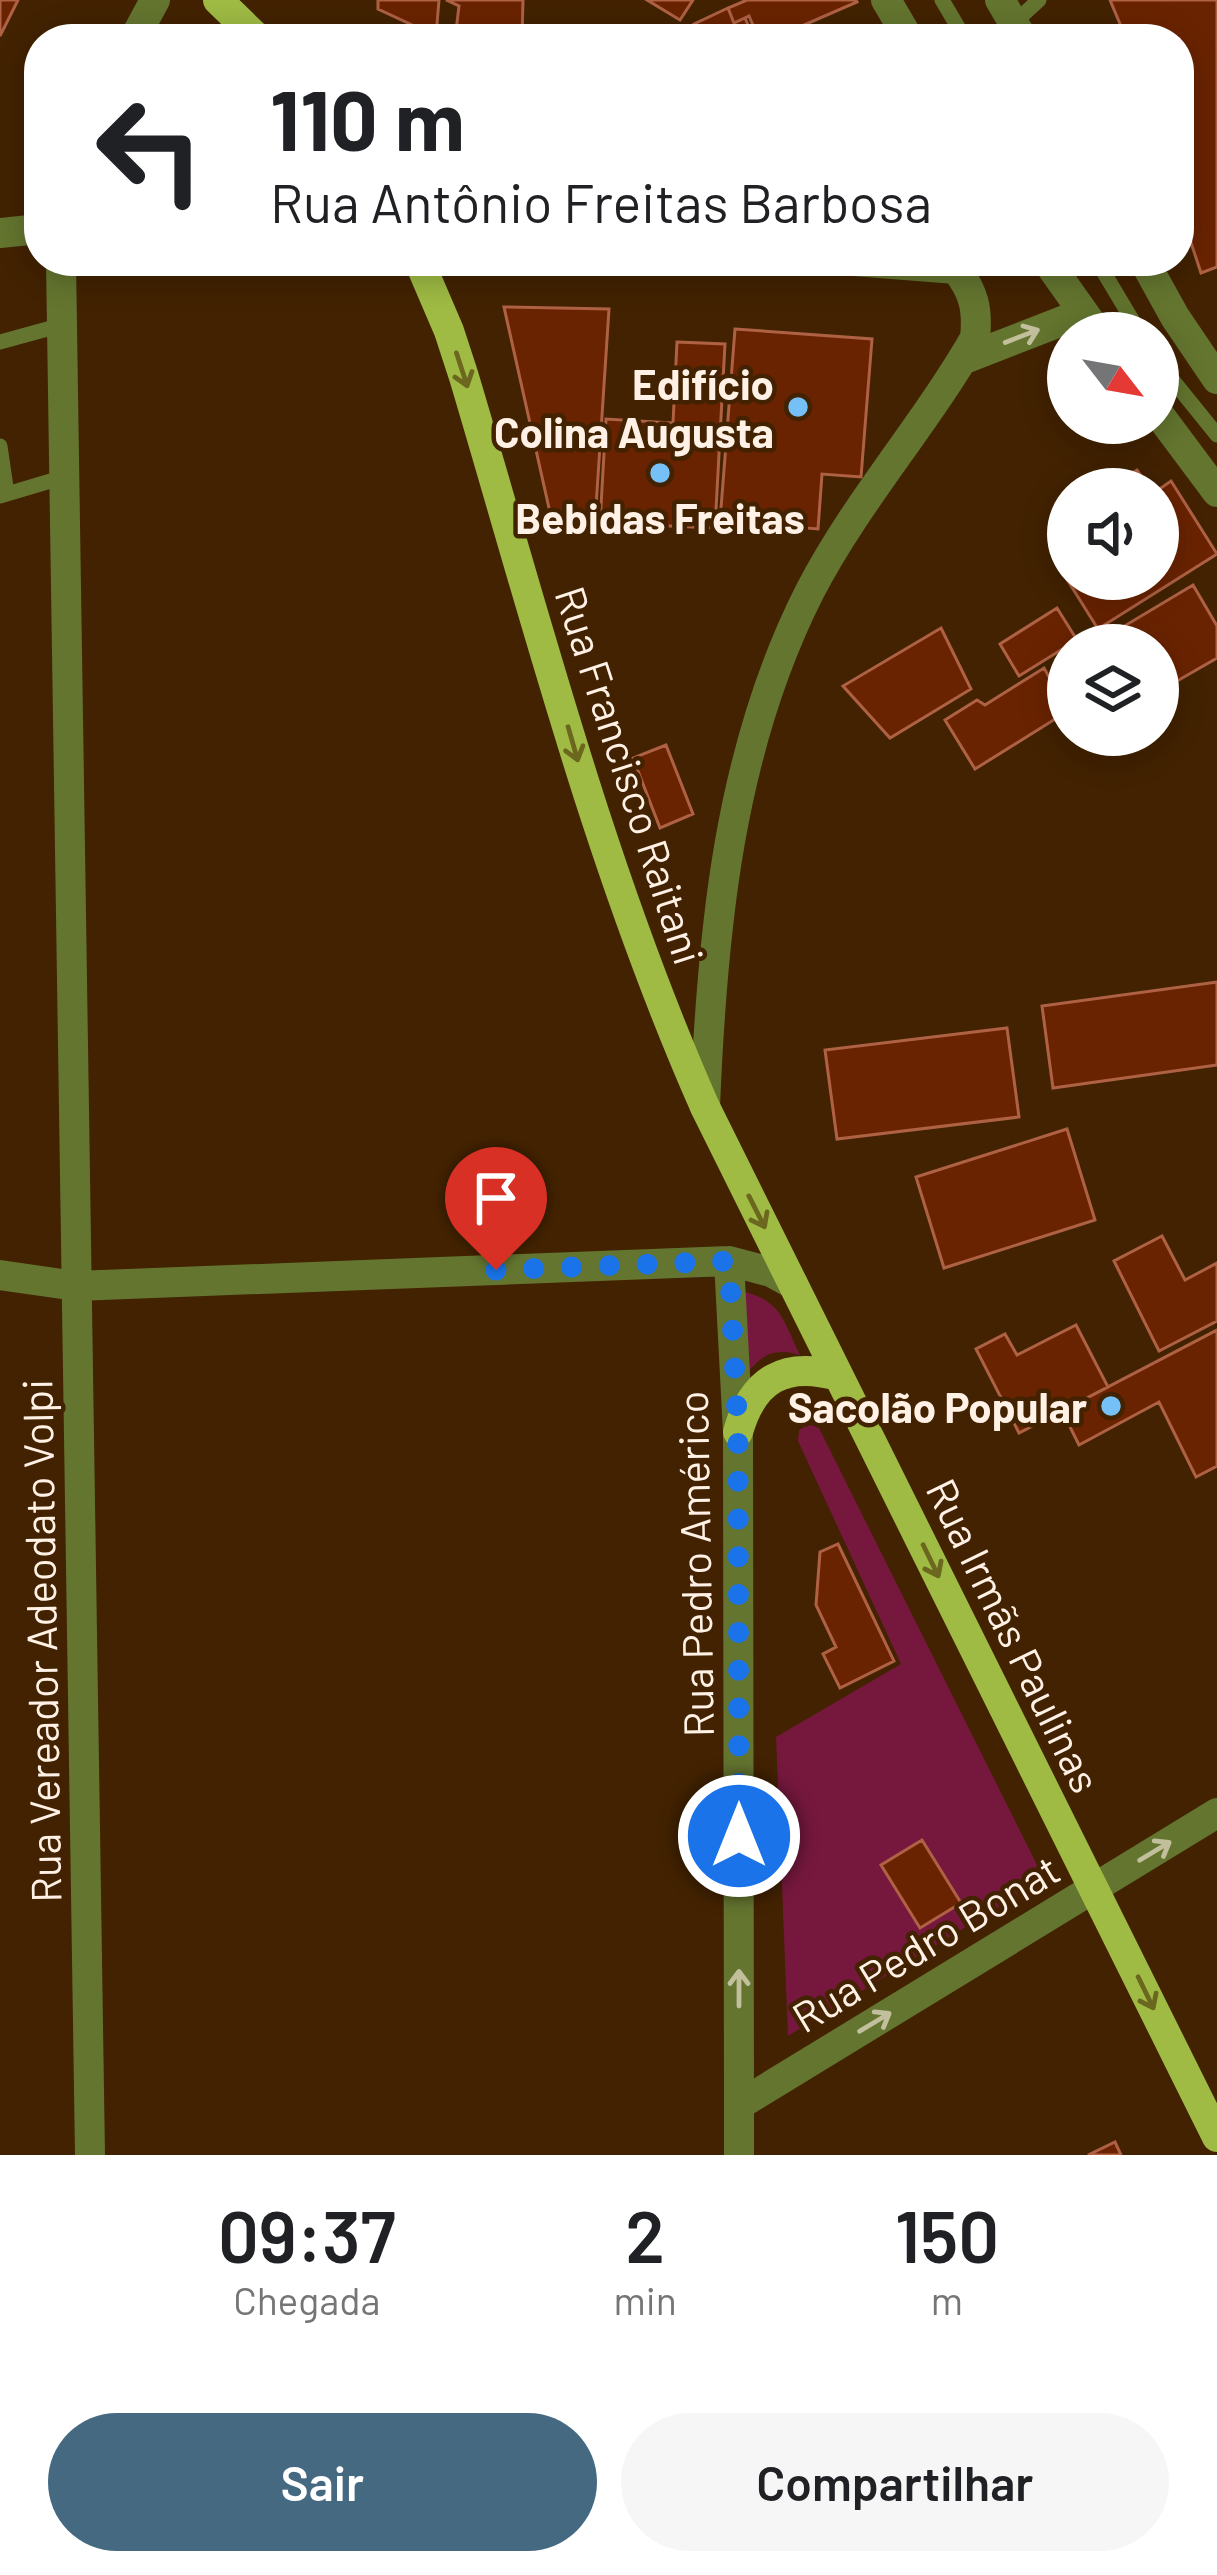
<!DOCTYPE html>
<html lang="pt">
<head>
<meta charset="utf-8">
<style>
	body { margin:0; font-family:Barlow,sans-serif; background:#f6f6f6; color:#202124; height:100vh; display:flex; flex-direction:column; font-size:45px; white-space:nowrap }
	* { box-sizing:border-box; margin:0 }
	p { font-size:39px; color:#757577 }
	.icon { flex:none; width:66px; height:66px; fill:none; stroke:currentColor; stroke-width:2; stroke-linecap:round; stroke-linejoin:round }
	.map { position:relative; height:2155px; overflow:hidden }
	.side { display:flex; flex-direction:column; background:#fff; flex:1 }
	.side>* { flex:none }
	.guide { position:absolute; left:24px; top:24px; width:1170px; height:252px; border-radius:48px; box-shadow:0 6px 30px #0003; background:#fff; color:#202124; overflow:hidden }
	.needle { width:78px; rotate:121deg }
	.fabs { position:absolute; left:1047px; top:312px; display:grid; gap:24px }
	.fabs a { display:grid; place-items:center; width:132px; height:132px; border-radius:50%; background:#fff; box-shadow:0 6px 30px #0003; font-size:60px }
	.pin { position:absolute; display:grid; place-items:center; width:102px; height:102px; color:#fff; margin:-123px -51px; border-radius:50% 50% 50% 0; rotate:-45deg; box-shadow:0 0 12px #0007 }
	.pin .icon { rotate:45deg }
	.me { position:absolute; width:132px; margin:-66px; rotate:0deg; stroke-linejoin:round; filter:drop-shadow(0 0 9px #0008) }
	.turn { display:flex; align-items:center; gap:42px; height:252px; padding:0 48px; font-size:54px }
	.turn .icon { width:156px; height:156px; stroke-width:2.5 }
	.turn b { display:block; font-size:84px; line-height:102px }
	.eta { display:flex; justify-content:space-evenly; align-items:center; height:204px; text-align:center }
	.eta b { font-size:72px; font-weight:600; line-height:84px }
	.action { display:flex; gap:24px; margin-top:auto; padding:24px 48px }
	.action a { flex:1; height:138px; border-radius:72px; background:#466982; color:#fff; font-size:48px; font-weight:600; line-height:138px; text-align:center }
	.action a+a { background:#f6f6f6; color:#202124 }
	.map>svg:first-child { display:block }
</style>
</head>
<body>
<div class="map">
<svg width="1217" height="2155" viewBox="0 0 1217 2155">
	<rect width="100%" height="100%" fill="#422201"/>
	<path fill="#76183e" d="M 740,1291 C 781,1299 783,1320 800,1355 C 777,1348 763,1353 749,1371 Z
		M 809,1424 L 819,1428 L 1044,1879 L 788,2036 L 776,1737 L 901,1664 L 798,1441 L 799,1430 Z"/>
	<path fill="#6a2301" stroke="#af6144" stroke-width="3" d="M 0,0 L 18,0 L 0,36 Z
		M 378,0 L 439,0 L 436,36 L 378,9 Z
		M 446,0 L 523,0 L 522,39 L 455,39 L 459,6 Z
		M 647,0 L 693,0 L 680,20 Z
		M 747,0 L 856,0 L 857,2 L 772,39 L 759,39 L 749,16 L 734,23 L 728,8 Z
		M 1110,0 L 1217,0 L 1217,267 L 1201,273 L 1179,206 L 1179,39 L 1117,39 L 1123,31 Z
		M 728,8 L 734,23 L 745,18 L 754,39 L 711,39 L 711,32 L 698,37 L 694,24 Z
		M 504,307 L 609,309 L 595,522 L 553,526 Z
		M 735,329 L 872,339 L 861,477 L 822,474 L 818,529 L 720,521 Z
		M 677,342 L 725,344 L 715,528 L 600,523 L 606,419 L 673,423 Z
		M 1137,470 L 1146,483 L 1138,489 L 1108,489 Z
		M 1171,481 L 1217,554 L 1098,629 L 1053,557 L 1068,547 L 1068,579 L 1158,579 L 1158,490 Z
		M 1193,585 L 1217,626 L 1217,658 L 1158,692 L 1158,645 L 1097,645 L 1096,643 Z
		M 1057,608 L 1077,640 L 1019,676 L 1000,644 Z
		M 941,628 L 971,689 L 890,738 L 843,686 Z
		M 1044,668 L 1068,711 L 975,769 L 945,720 L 977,700 L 985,705 Z
		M 666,745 L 693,814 L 660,828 L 633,758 Z
		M 1217,982 L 1217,1065 L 1053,1088 L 1042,1006 Z
		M 1007,1028 L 1019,1117 L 837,1139 L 825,1050 Z
		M 1067,1129 L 1095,1220 L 944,1268 L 916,1177 Z
		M 1162,1236 L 1185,1280 L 1217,1263 L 1217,1321 L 1159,1351 L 1114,1261 Z
		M 1076,1325 L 1108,1387 L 1019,1433 L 976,1349 L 1005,1334 L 1017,1355 Z
		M 1217,1330 L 1217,1466 L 1196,1477 L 1159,1402 L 1079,1445 L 1062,1411 Z
		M 838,1544 L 894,1661 L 840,1688 L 823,1654 L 836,1647 L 816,1605 L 820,1552 Z
		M 922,1840 L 961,1903 L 920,1928 L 881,1865 Z
		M 1115,2142 L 1121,2155 L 1088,2155 Z"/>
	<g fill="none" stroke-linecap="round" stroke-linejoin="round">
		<path stroke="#64752f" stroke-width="15" d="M 942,0 L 965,39
			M 1014,23 L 1039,0
			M 1097,261 L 1140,333
			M 0,342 L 62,325
			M 1158,362 L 1217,435
			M 0,446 L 7,494
			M 0,496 L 64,477"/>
		<path stroke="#64752f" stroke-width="30" d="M 61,261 L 90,2155
			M 729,1261 L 738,1432 L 739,2105
			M 0,1275 L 76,1286 L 729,1261 L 771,1272 L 793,1284"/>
		<path stroke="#64752f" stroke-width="30" d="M 886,0 L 909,39
			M 1000,0 L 1023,39
			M 134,39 L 155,0
			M 0,233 L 39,229
			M 854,261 L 956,269 L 967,261
			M 1047,261 L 1098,333
			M 1144,261 L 1175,317 L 1217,379
			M 962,360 L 1083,313
			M 1158,413 L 1217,492
			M 705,1107 C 712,932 729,750 810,591 C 856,502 925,425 975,338 C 978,309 974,292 956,269
			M 739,2155 L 739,2105 L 1217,1813"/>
		<path stroke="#9fbb44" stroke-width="30" d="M 218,0 L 258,39
			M 419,261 L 449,331 L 464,377 C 537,622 601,872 705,1107 L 1217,2137
			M 738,1432 C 753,1379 785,1361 838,1376"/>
	</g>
	<defs><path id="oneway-shaft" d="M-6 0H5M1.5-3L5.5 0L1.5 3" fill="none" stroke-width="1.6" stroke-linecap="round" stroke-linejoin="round" transform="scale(3)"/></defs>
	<g stroke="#c1bf9c">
		<use href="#oneway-shaft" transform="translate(1022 336) rotate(-21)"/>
		<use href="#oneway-shaft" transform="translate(1155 1851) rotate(-31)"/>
		<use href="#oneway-shaft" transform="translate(739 1988) rotate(-90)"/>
		<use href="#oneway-shaft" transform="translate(875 2022) rotate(-31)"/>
	</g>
	<g stroke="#6c671f">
		<use href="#oneway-shaft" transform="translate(462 370) rotate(72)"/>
		<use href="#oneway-shaft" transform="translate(573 744) rotate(74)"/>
		<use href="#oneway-shaft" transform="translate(757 1212) rotate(63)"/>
		<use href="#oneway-shaft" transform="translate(931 1561) rotate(64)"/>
		<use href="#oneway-shaft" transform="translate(1146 1993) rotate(64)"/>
	</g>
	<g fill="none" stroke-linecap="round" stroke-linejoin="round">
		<path stroke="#1a73e8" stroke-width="21" stroke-dasharray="0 37.8" d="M 496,1270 L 729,1261 L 738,1432 L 739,1836"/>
	</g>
	<g fill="#75c0f6" stroke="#422201" stroke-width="4.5">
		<circle cx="798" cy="407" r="12"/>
		<circle cx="660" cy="473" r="12"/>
		<circle cx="1111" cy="1406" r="12"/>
	</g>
	<g text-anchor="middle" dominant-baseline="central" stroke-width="9" stroke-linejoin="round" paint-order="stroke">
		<g font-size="42" font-weight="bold" fill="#fff1e5" stroke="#422201" text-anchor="end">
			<text x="774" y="383">Edifício<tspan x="774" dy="48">Colina Augusta</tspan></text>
			<text x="660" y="517" text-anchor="middle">Bebidas Freitas</text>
			<text x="1087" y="1406">Sacolão Popular</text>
		</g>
		<g font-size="42" fill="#fff1e5" stroke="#422201">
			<text transform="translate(631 775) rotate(72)">Rua Francisco Raitani</text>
			<text transform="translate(694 1564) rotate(-91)">Rua Pedro Américo</text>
			<text transform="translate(1015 1635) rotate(64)">Rua Irmãs Paulinas</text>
			<text transform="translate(40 1641) rotate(-91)">Rua Vereador Adeodato Volpi</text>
			<text transform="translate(925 1942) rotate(-31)">Rua Pedro Bonat</text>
		</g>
	</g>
</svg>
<div class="fabs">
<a><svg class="needle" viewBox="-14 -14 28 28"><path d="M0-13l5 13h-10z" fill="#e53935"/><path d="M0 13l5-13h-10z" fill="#757577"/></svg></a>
<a><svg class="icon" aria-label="sound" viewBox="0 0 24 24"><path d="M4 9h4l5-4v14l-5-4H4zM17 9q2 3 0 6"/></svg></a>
<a><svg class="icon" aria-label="layers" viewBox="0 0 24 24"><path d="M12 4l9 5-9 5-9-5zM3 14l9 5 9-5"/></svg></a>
</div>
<div class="pin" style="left:496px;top:1270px;background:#d93025"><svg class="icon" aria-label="arrive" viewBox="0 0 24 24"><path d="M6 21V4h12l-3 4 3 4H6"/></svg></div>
<svg class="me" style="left:739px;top:1836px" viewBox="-20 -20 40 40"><circle r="17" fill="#1a73e8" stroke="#fff" stroke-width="3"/><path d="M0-11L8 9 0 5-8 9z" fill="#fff"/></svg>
<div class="guide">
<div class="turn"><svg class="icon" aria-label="left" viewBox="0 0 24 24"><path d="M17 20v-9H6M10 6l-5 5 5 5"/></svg><div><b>110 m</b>Rua Antônio Freitas Barbosa</div></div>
</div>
</div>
<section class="side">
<div class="eta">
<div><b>09:37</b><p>Chegada</p></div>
<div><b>2</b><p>min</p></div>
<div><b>150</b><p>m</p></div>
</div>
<div class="action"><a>Sair</a><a>Compartilhar</a></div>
</section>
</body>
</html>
